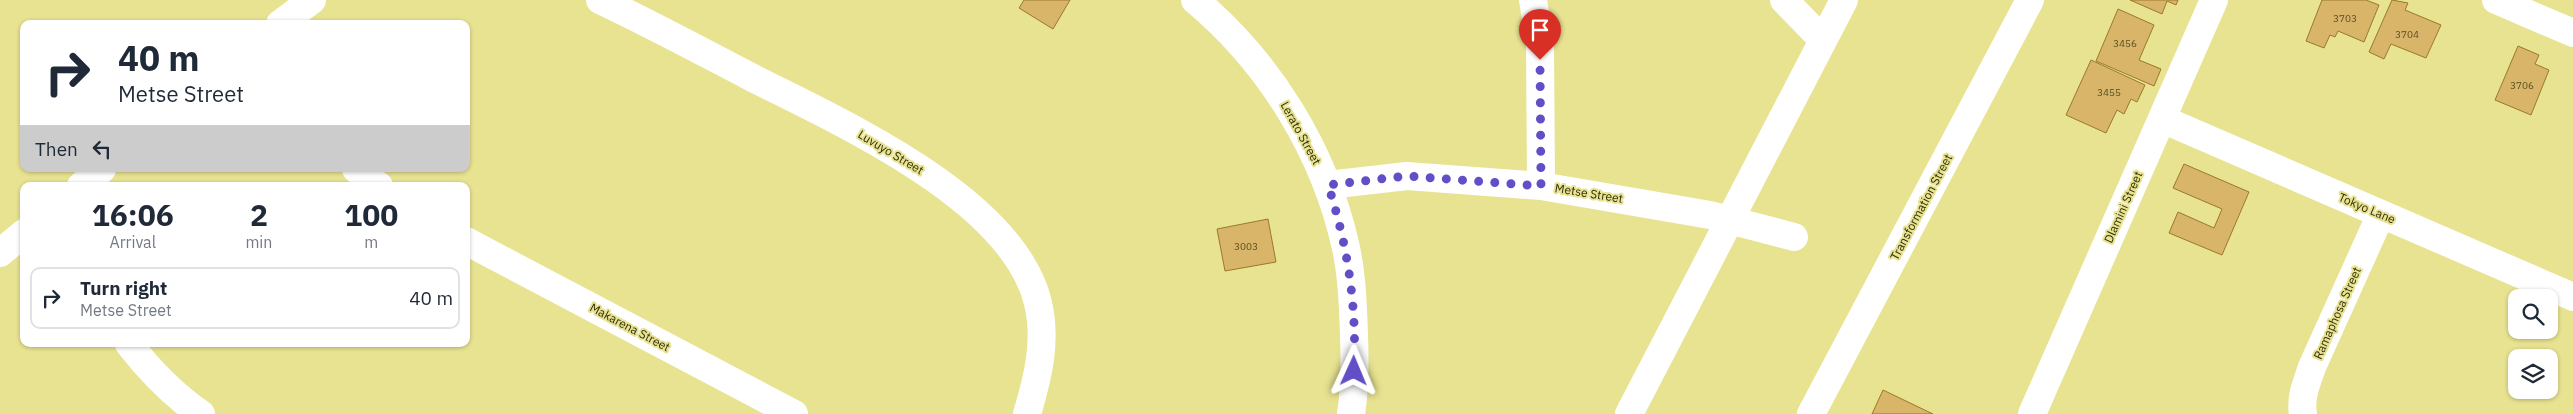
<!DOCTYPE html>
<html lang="en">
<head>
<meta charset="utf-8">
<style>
	body { margin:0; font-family:"IBM Plex Sans",sans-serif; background:#f2f2f3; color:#1f2937; height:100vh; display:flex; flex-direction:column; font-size:19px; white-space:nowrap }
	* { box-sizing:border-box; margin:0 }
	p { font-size:16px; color:#747a83 }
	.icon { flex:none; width:28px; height:28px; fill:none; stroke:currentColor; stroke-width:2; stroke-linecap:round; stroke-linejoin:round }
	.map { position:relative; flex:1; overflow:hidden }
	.details { position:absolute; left:20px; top:182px; width:450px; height:165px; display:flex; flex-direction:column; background:#fff; border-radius:10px; box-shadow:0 1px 4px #0004 }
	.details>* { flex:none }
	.hud { position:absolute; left:20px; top:20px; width:450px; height:152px; border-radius:10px; box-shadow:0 1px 4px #0004; background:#fff; color:#1f2937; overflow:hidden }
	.controls { position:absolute; left:2508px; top:289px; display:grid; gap:10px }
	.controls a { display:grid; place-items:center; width:50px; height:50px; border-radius:10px; background:#fff; box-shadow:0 1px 4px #0004; font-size:25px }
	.pin { position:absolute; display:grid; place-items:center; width:42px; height:42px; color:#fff; margin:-51px -21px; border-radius:50% 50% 50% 0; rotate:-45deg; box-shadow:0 0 5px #0007 }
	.pin .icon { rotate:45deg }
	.me { position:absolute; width:55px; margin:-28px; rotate:1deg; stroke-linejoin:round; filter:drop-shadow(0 0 4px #0008) }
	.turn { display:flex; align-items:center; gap:18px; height:105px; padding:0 15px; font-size:22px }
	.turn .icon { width:65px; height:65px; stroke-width:2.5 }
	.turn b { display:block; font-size:35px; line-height:42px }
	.then { display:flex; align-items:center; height:48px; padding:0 15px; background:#0003; gap:10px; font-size:19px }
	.eta { display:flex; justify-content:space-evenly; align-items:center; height:85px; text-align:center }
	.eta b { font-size:30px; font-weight:700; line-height:35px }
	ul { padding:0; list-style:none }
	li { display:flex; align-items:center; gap:15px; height:62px; margin:0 10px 8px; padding:0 5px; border:2px solid #e0e1e3; border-radius:10px }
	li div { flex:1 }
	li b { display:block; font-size:19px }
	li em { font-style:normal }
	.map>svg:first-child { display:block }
</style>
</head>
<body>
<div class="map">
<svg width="2573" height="414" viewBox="0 0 2573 414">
	<rect width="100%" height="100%" fill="#e8e391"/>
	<path fill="#d8b569" stroke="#99792a" d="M 1024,0 L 1070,0 L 1053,29 L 1019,8 Z
		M 2130,0 L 2178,0 L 2176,5 L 2167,1 L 2162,14 Z
		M 2322,0 L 2366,0 L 2379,5 L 2364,42 L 2338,31 L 2335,37 L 2330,35 L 2324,48 L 2306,41 Z
		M 2392,0 L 2408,3 L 2405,10 L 2441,25 L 2426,58 L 2391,44 L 2384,59 L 2369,52 Z
		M 2118,9 L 2154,25 L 2139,60 L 2161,69 L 2154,86 L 2096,61 Z
		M 2518,46 L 2539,55 L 2535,64 L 2549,70 L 2531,115 L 2495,100 Z
		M 2091,60 L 2145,85 L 2137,102 L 2131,99 L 2124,114 L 2117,110 L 2106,133 L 2066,115 Z
		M 2184,164 L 2249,192 L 2222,255 L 2169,233 L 2178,212 L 2214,228 L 2222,209 L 2173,188 Z
		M 1268,219 L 1276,262 L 1225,271 L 1217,229 Z
		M 1883,390 L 1933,414 L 1872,414 Z"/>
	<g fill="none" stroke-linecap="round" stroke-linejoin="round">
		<path stroke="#fff" stroke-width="28" d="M 600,0 C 651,24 701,51 751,77 C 839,122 1013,198 1038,303 C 1047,341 1038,377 1027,414
			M 1195,0 C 1270,63 1325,152 1346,248 C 1352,276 1353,306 1354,335 C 1355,361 1355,388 1351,414
			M 1533,0 L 1540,44 L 1541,186
			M 1784,0 L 1823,40
			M 2496,0 L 2573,33
			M 280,24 L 312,0
			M 2162,119 L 2573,297
			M 356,169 L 379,186
			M 1328,185 L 1407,176 L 1541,186 L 1710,215 L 1794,237
			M 81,186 L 102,169
			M 466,241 L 794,414
			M 0,253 L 24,233
			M 129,344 C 150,371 172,394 201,414
			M 1629,414 L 1844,0
			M 2032,414 L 2214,0
			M 2303,414 C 2300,397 2307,382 2312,367 L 2381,214"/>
		<path stroke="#fff" stroke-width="28" d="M 1811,414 L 2030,0"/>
	</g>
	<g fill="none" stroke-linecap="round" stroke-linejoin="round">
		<path stroke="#624fc7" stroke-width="9" stroke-dasharray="0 16.2" d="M 1354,371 C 1357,307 1348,246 1328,185 L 1407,176 L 1541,186 L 1540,60"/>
	</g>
	<g text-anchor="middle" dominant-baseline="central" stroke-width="4" stroke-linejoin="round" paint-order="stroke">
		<g font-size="10" fill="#5a5022">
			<text x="2345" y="18">3703</text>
			<text x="2407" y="34">3704</text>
			<text x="2125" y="43">3456</text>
			<text x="2522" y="85">3706</text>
			<text x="2109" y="92">3455</text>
			<text x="1246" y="246">3003</text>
		</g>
		<g font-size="12" fill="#302e0b" stroke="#e8e391">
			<text transform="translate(1301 133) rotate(61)">Lerato Street</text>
			<text transform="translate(891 152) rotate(31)">Luvuyo Street</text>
			<text transform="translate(1589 193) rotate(9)">Metse Street</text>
			<text transform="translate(1921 207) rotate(-62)">Transformation Street</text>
			<text transform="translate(2123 207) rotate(-66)">Dlamini Street</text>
			<text transform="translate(2367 208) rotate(23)">Tokyo Lane</text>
			<text transform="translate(2337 313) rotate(-66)">Ramaphosa Street</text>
			<text transform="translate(630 327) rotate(28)">Makarena Street</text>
		</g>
	</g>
</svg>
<div class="controls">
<a><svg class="icon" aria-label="search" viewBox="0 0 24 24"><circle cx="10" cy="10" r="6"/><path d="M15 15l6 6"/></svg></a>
<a><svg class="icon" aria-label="layers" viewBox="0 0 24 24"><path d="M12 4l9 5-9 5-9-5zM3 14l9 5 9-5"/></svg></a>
</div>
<div class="pin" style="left:1540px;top:60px;background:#d93025"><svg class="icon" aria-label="arrive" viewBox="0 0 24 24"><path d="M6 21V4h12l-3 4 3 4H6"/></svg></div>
<svg class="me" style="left:1354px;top:371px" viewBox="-20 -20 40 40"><path d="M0-17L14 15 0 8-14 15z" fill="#624fc7" stroke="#fff" stroke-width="4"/></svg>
<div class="hud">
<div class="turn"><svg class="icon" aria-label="right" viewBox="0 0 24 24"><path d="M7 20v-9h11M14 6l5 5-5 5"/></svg><div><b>40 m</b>Metse Street</div></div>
<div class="then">Then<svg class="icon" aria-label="left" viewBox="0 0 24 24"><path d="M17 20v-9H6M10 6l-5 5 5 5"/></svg></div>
</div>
<section class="details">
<div class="eta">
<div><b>16:06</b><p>Arrival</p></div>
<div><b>2</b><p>min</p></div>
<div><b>100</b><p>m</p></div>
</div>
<ul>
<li><svg class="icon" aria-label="right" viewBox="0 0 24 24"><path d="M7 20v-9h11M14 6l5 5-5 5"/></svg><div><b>Turn right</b><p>Metse Street</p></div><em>40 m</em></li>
</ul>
</section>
</div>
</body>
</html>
